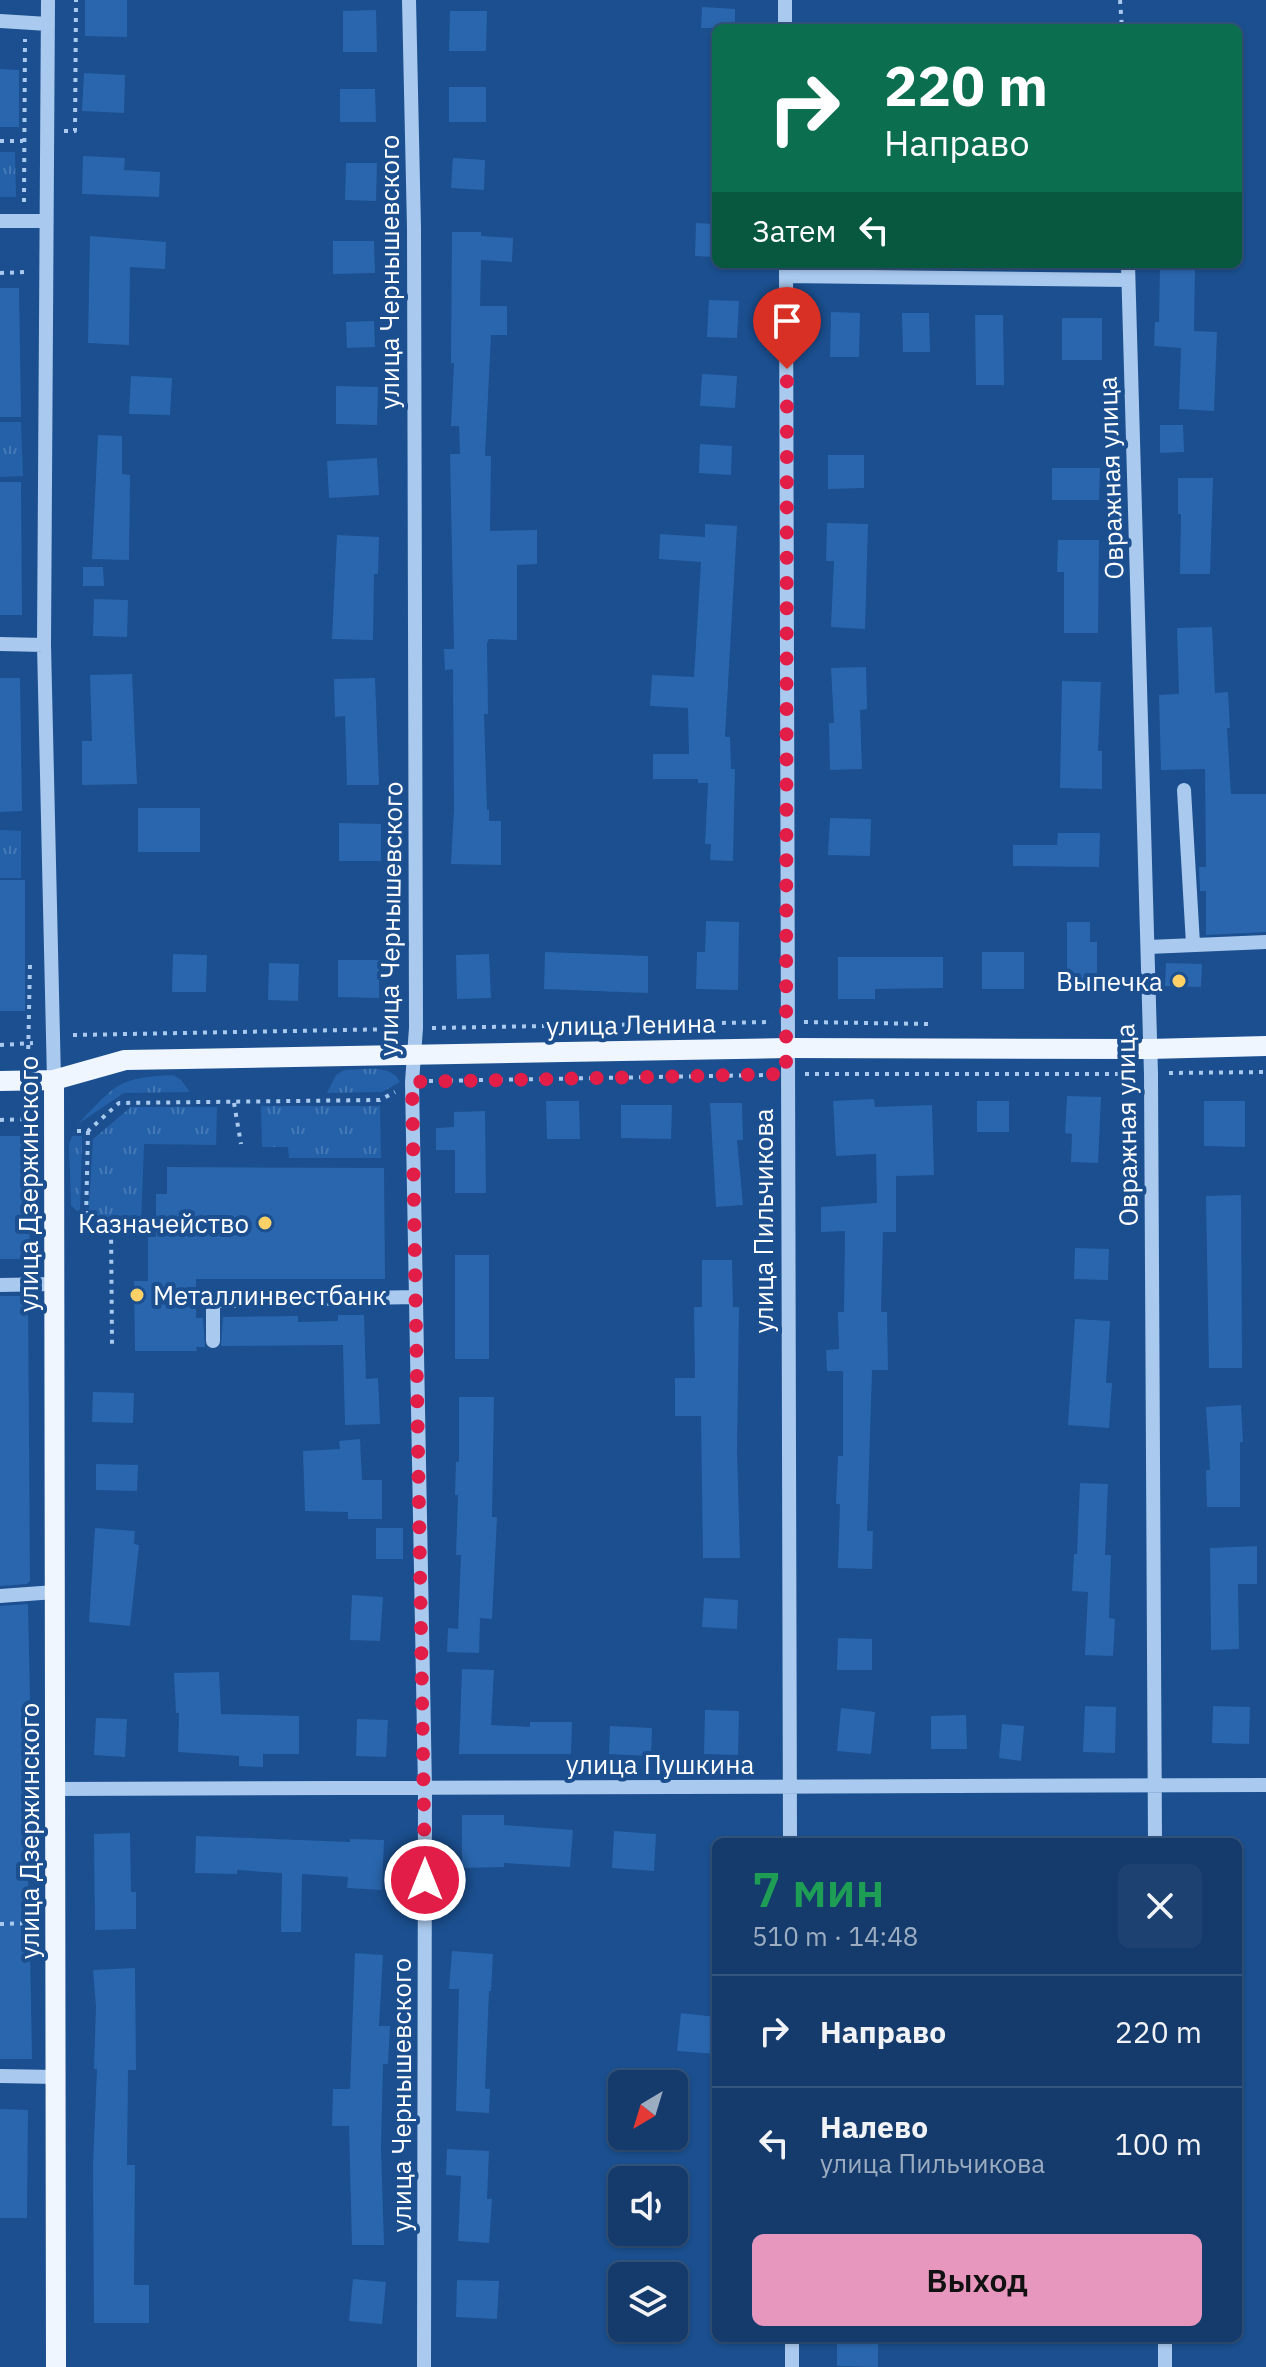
<!DOCTYPE html>
<html lang="ru">
<head>
<meta charset="utf-8">
<style>
	body { margin:0; font-family:"IBM Plex Sans",sans-serif; background:#1d4271; color:#f1f3f6; height:100vh; display:flex; flex-direction:column; font-size:30px; white-space:nowrap }
	* { box-sizing:border-box; margin:0 }
	p { font-size:26px; color:#9dadc1 }
	.icon { flex:none; width:44px; height:44px; fill:none; stroke:currentColor; stroke-width:2; stroke-linecap:round; stroke-linejoin:round }
	.map { position:relative; flex:1; overflow:hidden }
	.side { position:absolute; left:712px; top:1838px; width:530px; height:504px; display:flex; flex-direction:column; background:#143b6b; border-radius:12px; box-shadow:0 2px 6px #0004,0 0 0 2px #33557e }
	.side>* { flex:none }
	.hud { position:absolute; left:712px; top:24px; width:530px; height:244px; border-radius:12px; box-shadow:0 2px 6px #0004,0 0 0 2px #33557e; background:#0b6e4f; color:#fff; overflow:hidden }
	.needle { width:52px; rotate:218deg }
	.buttons { position:absolute; left:608px; top:2070px; display:grid; gap:16px }
	.buttons a { display:grid; place-items:center; width:80px; height:80px; border-radius:12px; background:#143b6b; box-shadow:0 2px 6px #0004,0 0 0 2px #33557e; font-size:40px }
	.pin { position:absolute; display:grid; place-items:center; width:68px; height:68px; color:#fff; margin:-82px -34px; border-radius:50% 50% 50% 0; rotate:-45deg; box-shadow:0 0 8px #0007 }
	.pin .icon { rotate:45deg }
	.me { position:absolute; width:88px; margin:-44px; rotate:0deg; stroke-linejoin:round; filter:drop-shadow(0 0 6px #0008) }
	.turn { display:flex; align-items:center; gap:28px; height:168px; padding:0 40px; font-size:36px }
	.turn .icon { width:104px; height:104px; stroke-width:2.5 }
	.turn b { display:block; font-size:56px; line-height:68px }
	.then { display:flex; align-items:center; height:76px; padding:0 40px; background:#0003; gap:16px; font-size:30px }
	.round { display:grid; place-items:center; flex:none; width:84px; height:84px; border-radius:12px; background:#1d4271 }
	.head { display:flex; align-items:center; justify-content:space-between; height:136px; padding:0 40px }
	h1 { font-size:48px; font-weight:600; line-height:60px; color:#1e9e55 }
	.primary-button { display:flex; gap:16px; margin-top:auto; padding:16px 40px }
	.primary-button a { flex:1; height:92px; border-radius:12px; background:#e797bd; color:#111; font-size:32px; font-weight:600; line-height:92px; text-align:center }
	ul { padding:0; list-style:none }
	li { display:flex; align-items:center; gap:24px; height:112px; padding:0 40px; border-top:2px solid #33557e }
	li div { flex:1 }
	li b { display:block; font-size:30px }
	li em { font-style:normal }
	.map>svg:first-child { display:block }
</style>
</head>
<body>
<div class="map">
<svg width="1266" height="2367" viewBox="0 0 1266 2367">
	<defs>
		<pattern id="grass-tufts" width="24" height="20" patternUnits="userSpaceOnUse" patternTransform="scale(2)"><rect width="24" height="20" fill="#2461a8"/><path d="M3 7l-1-3M5 7V3M7 7l1-3M15 17l-1-3M17 17v-4M19 17l1-3" fill="none" stroke="#4579b5"/></pattern>
	</defs>
	<rect width="100%" height="100%" fill="#1b4f8f"/>
	<path fill="url(#grass-tufts)" d="M 0,152 L 15,152 L 16,197 L 0,197 Z
		M 0,422 L 21,422 L 23,476 L 0,477 Z
		M 0,830 L 21,831 L 21,878 L 0,878 Z
		M 344,1070 C 362,1070 391,1063 400,1082 L 382,1092 L 327,1093 L 336,1075 Z
		M 173,1075 L 181,1080 L 190,1092 L 124,1093 L 78,1124 C 116,1085 116,1078 173,1075 Z
		M 261,1106 L 380,1106 L 381,1158 L 289,1158 L 288,1147 L 262,1147 Z
		M 131,1107 L 217,1107 L 216,1145 L 144,1144 L 141,1228 L 113,1230 L 113,1220 L 88,1220 L 93,1139 Z
		M 72,1136 L 82,1136 L 80,1215 L 71,1205 L 69,1144 Z"/>
	<path fill="#2a66ad" d="M 85,0 L 127,0 L 127,37 L 85,36 Z
		M 702,7 L 735,9 L 735,28 L 701,28 Z
		M 376,10 L 377,52 L 343,52 L 343,11 Z
		M 450,11 L 487,11 L 486,51 L 449,51 Z
		M 0,69 L 19,70 L 19,127 L 0,127 Z
		M 84,73 L 125,75 L 124,113 L 82,111 Z
		M 449,87 L 486,87 L 486,122 L 449,122 Z
		M 340,89 L 375,89 L 376,122 L 340,122 Z
		M 83,156 L 125,158 L 124,170 L 160,172 L 159,197 L 82,194 Z
		M 453,158 L 485,160 L 484,190 L 451,188 Z
		M 346,163 L 377,163 L 376,201 L 345,200 Z
		M 696,223 L 716,224 L 716,257 L 695,256 Z
		M 452,232 L 481,232 L 481,236 L 513,238 L 512,262 L 481,260 L 480,306 L 507,306 L 507,335 L 491,335 L 485,456 L 491,456 L 490,531 L 537,530 L 537,564 L 517,565 L 517,640 L 489,639 L 487,643 L 488,714 L 484,714 L 487,810 L 489,810 L 489,821 L 501,821 L 501,865 L 451,864 L 454,809 L 453,669 L 445,670 L 444,649 L 454,649 L 450,454 L 460,454 L 459,426 L 451,426 L 454,363 L 451,363 Z
		M 90,236 L 166,242 L 165,269 L 130,267 L 129,345 L 88,343 Z
		M 333,241 L 374,241 L 375,273 L 333,274 Z
		M 1160,264 L 1195,264 L 1194,331 L 1217,332 L 1214,411 L 1179,409 L 1181,348 L 1154,346 L 1155,322 L 1159,322 Z
		M 0,288 L 19,288 L 21,417 L 0,417 Z
		M 709,300 L 739,301 L 737,338 L 707,337 Z
		M 831,312 L 860,313 L 859,357 L 830,357 Z
		M 902,313 L 929,313 L 930,352 L 903,352 Z
		M 975,315 L 1003,315 L 1004,385 L 976,385 Z
		M 1062,318 L 1102,318 L 1102,360 L 1062,360 Z
		M 374,321 L 375,347 L 347,348 L 346,322 Z
		M 702,374 L 737,376 L 735,408 L 700,406 Z
		M 131,376 L 172,378 L 170,415 L 129,414 Z
		M 336,386 L 378,387 L 377,425 L 336,424 Z
		M 1160,425 L 1183,425 L 1184,452 L 1160,453 Z
		M 98,435 L 122,436 L 122,474 L 130,475 L 129,560 L 92,559 Z
		M 700,444 L 732,446 L 731,475 L 699,473 Z
		M 828,455 L 864,455 L 864,488 L 828,489 Z
		M 377,458 L 379,495 L 329,498 L 327,461 Z
		M 1052,468 L 1100,468 L 1099,500 L 1052,500 Z
		M 1178,478 L 1213,478 L 1210,574 L 1180,574 L 1181,514 L 1178,514 Z
		M 0,482 L 21,482 L 22,615 L 0,615 Z
		M 827,523 L 868,524 L 865,629 L 831,627 L 834,561 L 826,561 Z
		M 705,524 L 737,526 L 725,737 L 730,737 L 731,769 L 735,769 L 733,861 L 710,860 L 711,844 L 705,844 L 708,783 L 698,783 L 698,779 L 653,779 L 653,754 L 689,754 L 688,708 L 650,706 L 652,675 L 694,677 L 701,562 L 659,559 L 660,534 L 705,537 Z
		M 337,535 L 379,537 L 378,574 L 374,574 L 373,640 L 332,639 Z
		M 1058,540 L 1099,540 L 1098,633 L 1064,633 L 1064,572 L 1057,572 Z
		M 83,567 L 103,567 L 104,586 L 83,586 Z
		M 94,599 L 128,600 L 127,637 L 93,636 Z
		M 1212,627 L 1215,693 L 1228,692 L 1230,728 L 1227,728 L 1231,794 L 1266,794 L 1266,932 L 1206,935 L 1206,891 L 1200,891 L 1199,867 L 1206,867 L 1205,769 L 1161,770 L 1159,695 L 1179,694 L 1177,628 Z
		M 866,667 L 867,709 L 860,710 L 862,769 L 830,770 L 829,723 L 834,723 L 831,668 Z
		M 132,674 L 137,784 L 82,785 L 82,741 L 92,741 L 90,675 Z
		M 0,678 L 20,678 L 22,811 L 0,812 Z
		M 375,678 L 379,785 L 347,785 L 345,716 L 335,717 L 334,679 Z
		M 1062,681 L 1101,682 L 1098,751 L 1102,751 L 1102,789 L 1060,788 Z
		M 138,808 L 200,808 L 200,852 L 138,852 Z
		M 830,818 L 871,819 L 870,856 L 828,855 Z
		M 339,823 L 381,824 L 381,861 L 339,861 Z
		M 1058,833 L 1100,833 L 1099,867 L 1013,866 L 1013,845 L 1057,845 Z
		M 0,880 L 25,880 L 25,1011 L 0,1011 Z
		M 706,921 L 739,922 L 738,990 L 696,989 L 697,952 L 705,952 Z
		M 1067,922 L 1090,922 L 1090,942 L 1097,942 L 1097,987 L 1067,987 Z
		M 545,952 L 648,956 L 648,993 L 544,989 Z
		M 982,952 L 1024,952 L 1024,989 L 982,989 Z
		M 173,954 L 207,955 L 206,992 L 172,992 Z
		M 489,954 L 491,998 L 457,999 L 456,955 Z
		M 838,957 L 943,957 L 943,988 L 875,989 L 875,999 L 838,999 Z
		M 338,960 L 379,960 L 379,998 L 338,997 Z
		M 269,963 L 299,964 L 298,1001 L 268,1000 Z
		M 1166,963 L 1202,964 L 1201,987 L 1165,986 Z
		M 1067,1096 L 1101,1097 L 1098,1163 L 1071,1162 L 1072,1134 L 1065,1133 Z
		M 874,1099 L 875,1107 L 932,1105 L 934,1175 L 896,1176 L 896,1232 L 883,1232 L 881,1312 L 887,1312 L 888,1370 L 872,1370 L 867,1531 L 873,1531 L 872,1569 L 838,1568 L 840,1504 L 836,1504 L 838,1456 L 843,1456 L 843,1371 L 827,1371 L 826,1350 L 839,1349 L 838,1312 L 844,1312 L 845,1231 L 821,1232 L 821,1207 L 877,1203 L 876,1154 L 836,1156 L 833,1101 Z
		M 546,1101 L 579,1101 L 580,1139 L 547,1139 Z
		M 977,1101 L 1009,1101 L 1009,1132 L 977,1132 Z
		M 1204,1101 L 1245,1101 L 1245,1147 L 1204,1146 Z
		M 710,1103 L 742,1103 L 743,1140 L 737,1140 L 743,1205 L 716,1207 Z
		M 621,1105 L 672,1105 L 671,1139 L 621,1138 Z
		M 485,1111 L 486,1193 L 455,1193 L 455,1150 L 436,1150 L 436,1128 L 454,1127 L 454,1112 Z
		M 0,1136 L 28,1136 L 30,1259 L 0,1259 Z
		M 167,1167 L 384,1168 L 385,1279 L 196,1279 L 196,1318 L 203,1318 L 205,1347 L 196,1347 L 197,1351 L 135,1351 L 134,1281 L 148,1281 L 148,1237 L 156,1237 L 156,1194 L 167,1194 Z
		M 1241,1195 L 1242,1368 L 1209,1368 L 1206,1196 Z
		M 1075,1248 L 1109,1249 L 1108,1280 L 1074,1279 Z
		M 455,1255 L 489,1255 L 489,1359 L 455,1359 Z
		M 702,1260 L 732,1260 L 733,1307 L 739,1307 L 737,1450 L 740,1558 L 703,1558 L 701,1416 L 675,1416 L 675,1378 L 695,1378 L 694,1307 L 702,1307 Z
		M 0,1296 L 28,1296 L 30,1581 L 27,1584 L 0,1586 Z
		M 338,1315 L 364,1315 L 366,1379 L 378,1378 L 380,1424 L 345,1425 L 343,1345 L 221,1346 L 223,1317 L 298,1316 L 298,1322 L 338,1321 Z
		M 1075,1319 L 1110,1321 L 1106,1383 L 1112,1383 L 1109,1428 L 1068,1425 Z
		M 93,1392 L 134,1393 L 133,1423 L 92,1422 Z
		M 459,1397 L 494,1397 L 492,1517 L 497,1517 L 492,1619 L 480,1618 L 479,1653 L 447,1652 L 448,1628 L 458,1629 L 461,1555 L 456,1555 L 458,1495 L 455,1495 L 456,1462 L 459,1462 Z
		M 1241,1405 L 1243,1442 L 1240,1442 L 1240,1507 L 1207,1507 L 1206,1470 L 1210,1470 L 1206,1407 Z
		M 360,1439 L 362,1480 L 382,1480 L 382,1519 L 348,1519 L 348,1512 L 305,1511 L 303,1451 L 340,1449 L 339,1441 Z
		M 96,1464 L 138,1465 L 137,1491 L 96,1490 Z
		M 1080,1483 L 1108,1484 L 1105,1555 L 1111,1555 L 1109,1618 L 1115,1619 L 1113,1656 L 1085,1655 L 1088,1592 L 1072,1591 L 1074,1554 L 1077,1554 Z
		M 95,1528 L 135,1531 L 134,1544 L 139,1545 L 130,1626 L 89,1622 Z
		M 376,1528 L 403,1528 L 403,1559 L 376,1559 Z
		M 1257,1546 L 1257,1584 L 1238,1584 L 1239,1649 L 1211,1650 L 1210,1548 Z
		M 352,1595 L 383,1597 L 380,1641 L 350,1640 Z
		M 704,1598 L 738,1600 L 737,1629 L 702,1627 Z
		M 28,1604 L 31,1746 L 27,1948 L 30,1948 L 32,2059 L 0,2059 L 0,1606 Z
		M 838,1638 L 872,1639 L 872,1670 L 837,1670 Z
		M 462,1669 L 494,1670 L 491,1725 L 530,1727 L 530,1722 L 572,1722 L 571,1754 L 459,1754 Z
		M 219,1672 L 221,1714 L 299,1716 L 299,1754 L 263,1754 L 263,1767 L 239,1766 L 239,1756 L 178,1752 L 179,1713 L 176,1713 L 174,1673 Z
		M 1085,1706 L 1116,1707 L 1115,1753 L 1083,1752 Z
		M 1213,1706 L 1250,1707 L 1249,1744 L 1212,1743 Z
		M 841,1708 L 875,1712 L 871,1754 L 837,1751 Z
		M 705,1710 L 739,1711 L 738,1755 L 704,1754 Z
		M 966,1715 L 967,1749 L 931,1749 L 931,1716 Z
		M 96,1718 L 127,1719 L 125,1757 L 94,1755 Z
		M 357,1719 L 388,1720 L 386,1757 L 356,1756 Z
		M 1002,1724 L 1024,1726 L 1021,1761 L 999,1758 Z
		M 610,1726 L 652,1728 L 651,1756 L 609,1754 Z
		M 462,1815 L 504,1815 L 504,1825 L 573,1830 L 570,1867 L 504,1863 L 504,1867 L 462,1868 Z
		M 614,1831 L 656,1834 L 654,1871 L 612,1868 Z
		M 130,1833 L 131,1892 L 136,1892 L 136,1929 L 95,1930 L 94,1834 Z
		M 196,1836 L 350,1842 L 350,1839 L 384,1840 L 382,1890 L 347,1888 L 348,1877 L 302,1874 L 301,1932 L 281,1932 L 282,1873 L 237,1870 L 237,1874 L 195,1873 Z
		M 452,1951 L 493,1954 L 491,1991 L 489,1991 L 485,2089 L 490,2089 L 489,2113 L 456,2111 L 459,1989 L 449,1989 Z
		M 355,1953 L 383,1955 L 379,2026 L 390,2026 L 388,2064 L 383,2064 L 381,2148 L 384,2245 L 352,2245 L 349,2126 L 332,2126 L 333,2089 L 350,2089 Z
		M 135,1968 L 136,2070 L 128,2070 L 127,2165 L 135,2165 L 134,2285 L 149,2285 L 149,2323 L 94,2323 L 93,2165 L 97,2069 L 94,2069 L 96,2007 L 93,1970 Z
		M 681,2013 L 716,2017 L 716,2054 L 677,2051 Z
		M 0,2109 L 28,2110 L 27,2218 L 0,2218 Z
		M 447,2149 L 489,2151 L 487,2199 L 492,2199 L 489,2243 L 458,2241 L 461,2176 L 446,2175 Z
		M 353,2279 L 386,2282 L 382,2324 L 349,2321 Z
		M 457,2280 L 499,2281 L 497,2319 L 456,2317 Z
		M 837,2338 L 878,2338 L 878,2367 L 837,2366 Z"/>
	<g fill="none" stroke-linecap="round" stroke-linejoin="round">
		<path stroke="#a9c9ee" stroke-width="4" stroke-dasharray="4 6" stroke-linecap="butt" d="M 1120,0 L 1122,28
			M 64,131 L 75,131 L 76,0
			M 0,141 L 23,141
			M 24,202 L 25,39
			M 0,273 L 27,272 L 27,275
			M 804,1022 L 928,1024
			M 432,1028 L 772,1022
			M 73,1035 L 400,1029
			M 0,1045 L 33,1043
			M 28,1059 L 30,964
			M 1169,1073 L 1266,1072
			M 805,1074 L 1120,1074
			M 429,1081 L 768,1075
			M 234,1103 L 241,1144
			M 0,1120 L 30,1119 L 31,1122
			M 77,1131 L 88,1131 L 119,1103 L 380,1100 L 395,1092
			M 88,1131 L 86,1218 L 92,1225 L 111,1225 L 112,1344
			M 0,1924 L 34,1923"/>
		<path stroke="#a9c9ee" stroke-width="14" d="M 48,0 L 44,645 L 54,1080
			M 409,0 L 414,228 L 416,1028 L 412,1082 L 425,1789 L 424,2367
			M 785,0 L 785,28
			M 0,21 L 48,24
			M 0,221 L 45,221
			M 786,264 L 790,1842
			M 1128,264 L 1151,1074 L 1155,1842
			M 786,276 L 1128,280
			M 0,644 L 44,645
			M 1184,790 L 1193,944
			M 1148,947 L 1266,942
			M 0,1285 L 54,1284
			M 213,1341 L 213,1301 L 415,1297
			M 0,1596 L 55,1592
			M 55,1789 L 1266,1785
			M 0,2076 L 56,2077
			M 792,2338 L 792,2367
			M 1165,2338 L 1165,2367"/>
		<path stroke="#f0f6ff" stroke-width="20" d="M 54,1080 L 56,2367
			M 0,1081 L 54,1080 L 125,1060 L 788,1048 L 1149,1049 L 1266,1046"/>
	</g>
	<g fill="none" stroke-linecap="round" stroke-linejoin="round">
		<path stroke="#e11d48" stroke-width="14" stroke-dasharray="0 25.2" d="M 425,1880 L 412,1082 L 786,1074 L 787,369"/>
	</g>
	<g fill="#ffd166" stroke="#1b4f8f" stroke-width="3">
		<circle cx="1179" cy="981" r="8"/>
		<circle cx="265" cy="1223" r="8"/>
		<circle cx="137" cy="1295" r="8"/>
	</g>
	<g text-anchor="middle" dominant-baseline="central" stroke-width="8" stroke-linejoin="round" paint-order="stroke">
		<g font-size="26" fill="#fff" stroke="#1b4f8f">
			<text transform="translate(389 272) rotate(-90)">улица Чернышевского</text>
			<text transform="translate(1110 478) rotate(-92)">Овражная улица</text>
			<text transform="translate(390 919) rotate(-89)">улица Чернышевского</text>
			<text transform="translate(631 1024) rotate(-1)">улица Ленина</text>
			<text transform="translate(1126 1125) rotate(-91)">Овражная улица</text>
			<text transform="translate(28 1184) rotate(-90)">улица Дзержинского</text>
			<text transform="translate(763 1221) rotate(-90)">улица Пильчикова</text>
			<text x="660" y="1764">улица Пушкина</text>
			<text transform="translate(29 1831) rotate(-90)">улица Дзержинского</text>
			<text transform="translate(401 2095) rotate(-90)">улица Чернышевского</text>
		</g>
		<g font-size="26" fill="#fff" stroke="#1b4f8f" text-anchor="end">
			<text x="1163" y="981">Выпечка</text>
			<text x="249" y="1223">Казначейство</text>
			<text x="153" y="1295" text-anchor="start">Металлинвестбанк</text>
		</g>
	</g>
</svg>
<div class="buttons">
<a><svg class="needle" viewBox="-14 -14 28 28"><path d="M0-13l5 13h-10z" fill="#e53935"/><path d="M0 13l5-13h-10z" fill="#9dadc1"/></svg></a>
<a><svg class="icon" aria-label="sound" viewBox="0 0 24 24"><path d="M4 9h4l5-4v14l-5-4H4zM17 9q2 3 0 6"/></svg></a>
<a><svg class="icon" aria-label="layers" viewBox="0 0 24 24"><path d="M12 4l9 5-9 5-9-5zM3 14l9 5 9-5"/></svg></a>
</div>
<div class="pin" style="left:787px;top:369px;background:#d93025"><svg class="icon" aria-label="arrive" viewBox="0 0 24 24"><path d="M6 21V4h12l-3 4 3 4H6"/></svg></div>
<svg class="me" style="left:425px;top:1880px" viewBox="-20 -20 40 40"><circle r="17" fill="#e11d48" stroke="#fff" stroke-width="3"/><path d="M0-11L8 9 0 5-8 9z" fill="#fff"/></svg>
<div class="hud">
<div class="turn"><svg class="icon" aria-label="right" viewBox="0 0 24 24"><path d="M7 20v-9h11M14 6l5 5-5 5"/></svg><div><b>220 m</b>Направо</div></div>
<div class="then">Затем<svg class="icon" aria-label="left" viewBox="0 0 24 24"><path d="M17 20v-9H6M10 6l-5 5 5 5"/></svg></div>
</div>
<section class="side">
<div class="head"><div><h1>7 мин</h1><p>510 m · 14:48</p></div><a class="round"><svg class="icon" aria-label="close" viewBox="0 0 24 24"><path d="M6 6l12 12M18 6L6 18"/></svg></a></div>
<ul>
<li><svg class="icon" aria-label="right" viewBox="0 0 24 24"><path d="M7 20v-9h11M14 6l5 5-5 5"/></svg><div><b>Направо</b></div><em>220 m</em></li>
<li><svg class="icon" aria-label="left" viewBox="0 0 24 24"><path d="M17 20v-9H6M10 6l-5 5 5 5"/></svg><div><b>Налево</b><p>улица Пильчикова</p></div><em>100 m</em></li>
</ul>
<div class="primary-button"><a>Выход</a></div>
</section>
</div>
</body>
</html>
